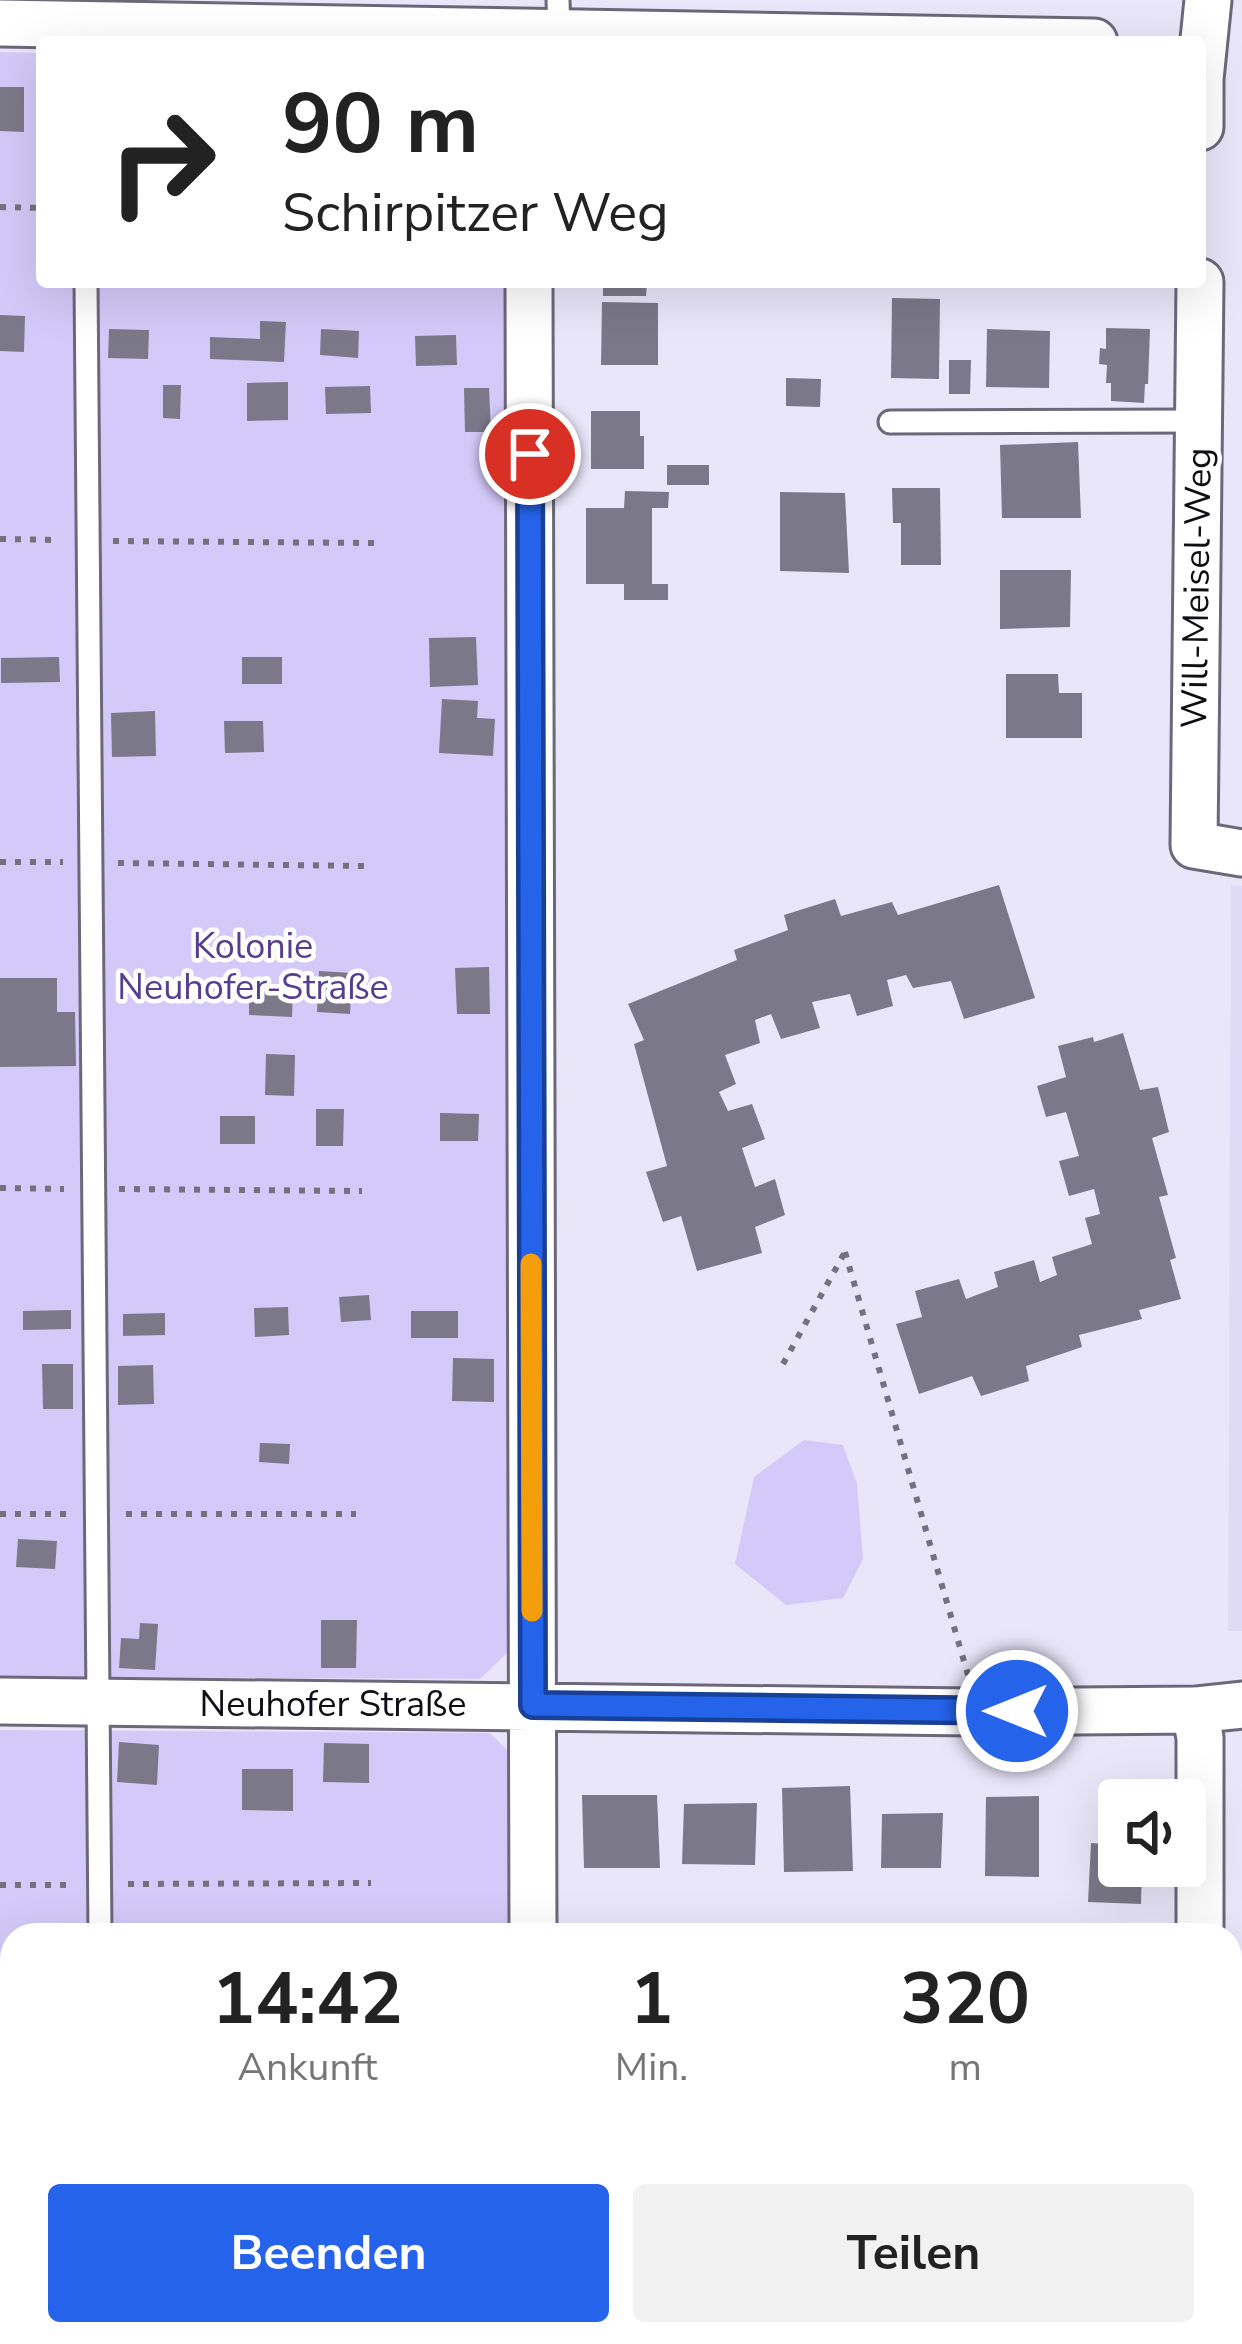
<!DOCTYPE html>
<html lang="de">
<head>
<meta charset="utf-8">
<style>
	body { margin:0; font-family:"Nunito Sans",sans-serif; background:#f2f2f2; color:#222; height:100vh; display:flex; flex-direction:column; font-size:45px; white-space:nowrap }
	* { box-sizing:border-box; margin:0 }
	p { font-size:39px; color:#767676 }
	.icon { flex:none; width:66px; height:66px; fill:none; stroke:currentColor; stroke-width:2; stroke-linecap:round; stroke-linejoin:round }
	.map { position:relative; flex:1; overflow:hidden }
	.drawer { position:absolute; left:0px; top:1923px; width:1242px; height:423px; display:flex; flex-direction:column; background:#fff; border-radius:36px 36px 0 0; box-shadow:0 12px 48px #0002 }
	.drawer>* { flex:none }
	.hud { position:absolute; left:36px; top:36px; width:1170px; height:252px; border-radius:12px; box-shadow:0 12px 48px #0002; background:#fff; color:#222; overflow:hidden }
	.fabs { position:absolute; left:1098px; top:1779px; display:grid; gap:24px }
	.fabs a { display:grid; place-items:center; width:108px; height:108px; border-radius:12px; background:#fff; box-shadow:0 12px 48px #0002; font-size:60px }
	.pin { position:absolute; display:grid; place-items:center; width:102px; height:102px; color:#fff; margin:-51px; border:6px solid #fff; border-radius:50%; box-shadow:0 3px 12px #0007 }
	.me { position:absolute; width:132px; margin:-66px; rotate:270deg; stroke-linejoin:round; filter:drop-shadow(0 0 9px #0008) }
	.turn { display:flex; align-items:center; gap:42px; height:252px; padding:0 48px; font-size:54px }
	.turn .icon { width:156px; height:156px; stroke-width:2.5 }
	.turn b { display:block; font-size:84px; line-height:102px }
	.eta { display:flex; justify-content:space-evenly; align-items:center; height:204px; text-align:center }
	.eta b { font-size:72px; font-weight:700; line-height:84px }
	.primary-button { display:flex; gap:24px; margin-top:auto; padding:24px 48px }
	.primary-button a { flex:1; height:138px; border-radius:12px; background:#2563eb; color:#fff; font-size:48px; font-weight:700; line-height:138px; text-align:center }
	.primary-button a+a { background:#f2f2f2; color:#222 }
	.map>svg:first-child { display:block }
</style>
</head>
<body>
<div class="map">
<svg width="1242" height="2344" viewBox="0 0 1242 2344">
	<rect width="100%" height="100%" fill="#e9e6fa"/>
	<path fill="#dfdaf5" d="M 1231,885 L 1242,886 L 1242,1631 L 1228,1631 Z"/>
	<path fill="#d4caf9" d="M 0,52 L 42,53 L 42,282 L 505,282 L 508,1652 L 480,1679 L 0,1677 Z
		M 804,1440 L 843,1445 L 857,1484 L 863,1559 L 843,1598 L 786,1605 L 735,1564 L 754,1477 Z
		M 0,1730 L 490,1733 L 508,1751 L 508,1935 L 12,1935 L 12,2334 L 507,2334 L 507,2344 L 0,2344 Z"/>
	<path fill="#7b7889" d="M 0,87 L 24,87 L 24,132 L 0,131 Z
		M 603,282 L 647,282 L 646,296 L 603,296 Z
		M 892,298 L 940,299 L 939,379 L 891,378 Z
		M 602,302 L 658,303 L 658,365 L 601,365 Z
		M 0,315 L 25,316 L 24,352 L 0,351 Z
		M 260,321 L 286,322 L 284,362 L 210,359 L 210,337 L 260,339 Z
		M 1106,328 L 1150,329 L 1148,384 L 1145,384 L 1144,403 L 1111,401 L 1111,383 L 1106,383 L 1107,365 L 1099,364 L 1100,348 L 1106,349 Z
		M 109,329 L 149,330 L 148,359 L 108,358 Z
		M 321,329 L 359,331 L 358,358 L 320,355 Z
		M 987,329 L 1050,331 L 1049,388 L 986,387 Z
		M 456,335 L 457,365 L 416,366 L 415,336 Z
		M 949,360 L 971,360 L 970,394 L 949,394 Z
		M 786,378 L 821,379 L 820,407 L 786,406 Z
		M 288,382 L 288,420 L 247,421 L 247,383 Z
		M 163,385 L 181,385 L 180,419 L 163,418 Z
		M 370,386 L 371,413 L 326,414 L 325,387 Z
		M 464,388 L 489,388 L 491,432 L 465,432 Z
		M 591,411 L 640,411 L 640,436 L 644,436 L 644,469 L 591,469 Z
		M 1078,442 L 1081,518 L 1002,518 L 1000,445 Z
		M 667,465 L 709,465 L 709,485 L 667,485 Z
		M 892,488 L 940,488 L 941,565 L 901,565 L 901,523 L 893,523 Z
		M 625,491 L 669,492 L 668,508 L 652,508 L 652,584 L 668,584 L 668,600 L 624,600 L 624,584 L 586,584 L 586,508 L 624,508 Z
		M 780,492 L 845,493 L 849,573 L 780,571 Z
		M 1000,570 L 1071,570 L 1070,627 L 1000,629 Z
		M 476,637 L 478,685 L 430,687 L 429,638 Z
		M 59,657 L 60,682 L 1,683 L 1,658 Z
		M 242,657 L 282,657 L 282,684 L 242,684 Z
		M 1006,674 L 1058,674 L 1059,693 L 1082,693 L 1082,738 L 1006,738 Z
		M 442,699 L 478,701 L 477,718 L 495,719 L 493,756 L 439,753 Z
		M 155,711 L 156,756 L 112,757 L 111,713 Z
		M 224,721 L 263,721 L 264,752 L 225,753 Z
		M 999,885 L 1035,998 L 964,1019 L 951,981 L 913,988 L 906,975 L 887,980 L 893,1006 L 857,1016 L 850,994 L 812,1002 L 820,1028 L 781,1039 L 771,1014 L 755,1020 L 760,1043 L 725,1055 L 736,1084 L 719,1092 L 728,1111 L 752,1104 L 765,1139 L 742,1148 L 755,1187 L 775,1179 L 785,1215 L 755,1227 L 762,1253 L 697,1271 L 681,1216 L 663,1222 L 646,1172 L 667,1166 L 634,1044 L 644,1040 L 628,1004 L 737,960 L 734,950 L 788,930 L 784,915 L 835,899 L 841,916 L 892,902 L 898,915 Z
		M 489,967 L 490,1014 L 457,1014 L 455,968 Z
		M 319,971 L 352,973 L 350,1014 L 317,1012 Z
		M 0,978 L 57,978 L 57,1012 L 75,1012 L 76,1066 L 0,1067 Z
		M 249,988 L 293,989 L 292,1017 L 249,1015 Z
		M 1123,1033 L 1140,1090 L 1158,1087 L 1169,1132 L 1152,1138 L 1168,1195 L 1159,1197 L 1176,1258 L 1170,1260 L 1181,1299 L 1139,1310 L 1142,1319 L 1079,1335 L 1082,1347 L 1026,1366 L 1029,1381 L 981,1396 L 972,1376 L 919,1394 L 896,1324 L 922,1317 L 915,1291 L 959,1279 L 966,1299 L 998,1287 L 994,1272 L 1034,1260 L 1040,1282 L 1057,1275 L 1052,1257 L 1092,1244 L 1085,1218 L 1100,1214 L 1094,1189 L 1069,1196 L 1059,1161 L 1079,1156 L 1066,1112 L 1046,1117 L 1037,1086 L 1066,1077 L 1058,1046 L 1093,1037 L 1094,1042 Z
		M 266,1054 L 295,1055 L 294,1096 L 265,1095 Z
		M 316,1109 L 344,1109 L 343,1146 L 316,1146 Z
		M 440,1113 L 479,1114 L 478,1141 L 440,1141 Z
		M 220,1116 L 255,1116 L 255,1144 L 220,1144 Z
		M 369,1295 L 371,1320 L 341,1322 L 339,1297 Z
		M 288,1307 L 289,1335 L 255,1337 L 254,1308 Z
		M 71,1310 L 71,1329 L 23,1330 L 23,1311 Z
		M 411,1311 L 458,1311 L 458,1338 L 411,1338 Z
		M 165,1313 L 165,1335 L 123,1336 L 123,1314 Z
		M 453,1358 L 494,1359 L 494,1402 L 452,1401 Z
		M 42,1364 L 73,1364 L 73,1409 L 43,1409 Z
		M 153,1365 L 154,1404 L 118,1405 L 118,1366 Z
		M 260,1443 L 290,1444 L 289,1464 L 259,1462 Z
		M 18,1539 L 57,1541 L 55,1569 L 16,1567 Z
		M 321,1620 L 357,1620 L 356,1668 L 321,1668 Z
		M 140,1623 L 158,1624 L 155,1670 L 119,1668 L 121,1638 L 139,1639 Z
		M 119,1742 L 159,1745 L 157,1785 L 117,1782 Z
		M 324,1743 L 369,1744 L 369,1783 L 323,1782 Z
		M 242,1769 L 293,1769 L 293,1811 L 242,1810 Z
		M 850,1786 L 853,1871 L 784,1872 L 782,1788 Z
		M 582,1795 L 657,1795 L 660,1868 L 584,1868 Z
		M 1039,1796 L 1039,1877 L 985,1876 L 986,1797 Z
		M 757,1803 L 755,1865 L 682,1864 L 684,1804 Z
		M 943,1813 L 941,1868 L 881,1868 L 882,1814 Z
		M 1091,1843 L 1119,1845 L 1119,1866 L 1142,1866 L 1141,1904 L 1088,1902 Z
		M 650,2334 L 732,2334 L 732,2344 L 650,2344 Z
		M 771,2334 L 828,2334 L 829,2344 L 772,2344 Z
		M 902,2334 L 978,2334 L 978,2344 L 902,2344 Z"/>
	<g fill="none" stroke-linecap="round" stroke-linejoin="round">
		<defs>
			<path id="service" d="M 558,0 L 559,33
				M 86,282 L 100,1935
				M 890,422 L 1199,421
				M 1230,2251 L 1242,2249
				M 103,2334 L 103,2344"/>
			<path id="minor" d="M 0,23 L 1094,42
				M 1200,127 L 1200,79 L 1208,0
				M 529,282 L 533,1935
				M 1200,282 L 1194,845 L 1242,853
				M 0,1701 L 973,1712 L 1195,1710 L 1242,1705
				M 1195,1710 L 1200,1738 L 1200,1935
				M 534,2334 L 534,2344
				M 1199,2334 L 1199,2344"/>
		</defs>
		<use href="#service" stroke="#6c687a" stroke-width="27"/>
		<use href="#minor" stroke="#6c687a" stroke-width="51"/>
		<path stroke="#73717e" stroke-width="6" stroke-dasharray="6 9" stroke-linecap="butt" d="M 0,207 L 42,208
			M 0,539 L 58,540
			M 113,541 L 374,543
			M 0,862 L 63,862
			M 118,863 L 366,866
			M 0,1188 L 64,1189
			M 119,1189 L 362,1191
			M 845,1252 L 968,1675
			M 783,1364 L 845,1252
			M 0,1514 L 71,1514
			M 126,1514 L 356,1514
			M 128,1884 L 371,1883
			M 0,1885 L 73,1885
			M 0,2190 L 12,2190"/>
		<use href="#service" stroke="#fff" stroke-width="21"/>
		<use href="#minor" stroke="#fff" stroke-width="45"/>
	</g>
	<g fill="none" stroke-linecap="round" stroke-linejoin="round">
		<defs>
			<path id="route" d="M 530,454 L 533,1705 L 1017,1711"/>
		</defs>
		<use href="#route" stroke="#184099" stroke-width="30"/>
		<use href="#route" stroke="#2563eb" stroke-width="21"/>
		<path stroke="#f59e0b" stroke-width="21" d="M 531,1264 L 532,1611"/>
	</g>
	<g text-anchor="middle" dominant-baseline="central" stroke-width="9" stroke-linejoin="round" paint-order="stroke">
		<g font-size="36" fill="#100e15" stroke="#fff">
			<text transform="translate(1197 588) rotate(-89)">Will-Meisel-Weg</text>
			<text x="333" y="1704">Neuhofer Straße</text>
		</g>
		<g font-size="36" fill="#563d90" stroke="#fff">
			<text x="253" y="946">Kolonie<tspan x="253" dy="41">Neuhofer-Straße</tspan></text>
		</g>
	</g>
</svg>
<div class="fabs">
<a><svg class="icon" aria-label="sound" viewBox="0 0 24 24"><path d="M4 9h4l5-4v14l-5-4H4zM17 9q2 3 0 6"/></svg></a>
</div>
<div class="pin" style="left:530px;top:454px;background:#d93025"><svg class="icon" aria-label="arrive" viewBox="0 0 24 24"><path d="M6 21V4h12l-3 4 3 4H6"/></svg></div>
<svg class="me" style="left:1017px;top:1711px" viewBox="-20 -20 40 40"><circle r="17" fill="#2563eb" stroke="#fff" stroke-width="3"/><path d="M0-11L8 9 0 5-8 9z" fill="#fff"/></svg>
<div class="hud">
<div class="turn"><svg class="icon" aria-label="right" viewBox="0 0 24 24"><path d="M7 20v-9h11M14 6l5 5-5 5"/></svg><div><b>90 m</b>Schirpitzer Weg</div></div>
</div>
<section class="drawer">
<div class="eta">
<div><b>14:42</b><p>Ankunft</p></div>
<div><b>1</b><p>Min.</p></div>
<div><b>320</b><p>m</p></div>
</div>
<div class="primary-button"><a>Beenden</a><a>Teilen</a></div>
</section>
</div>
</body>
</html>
